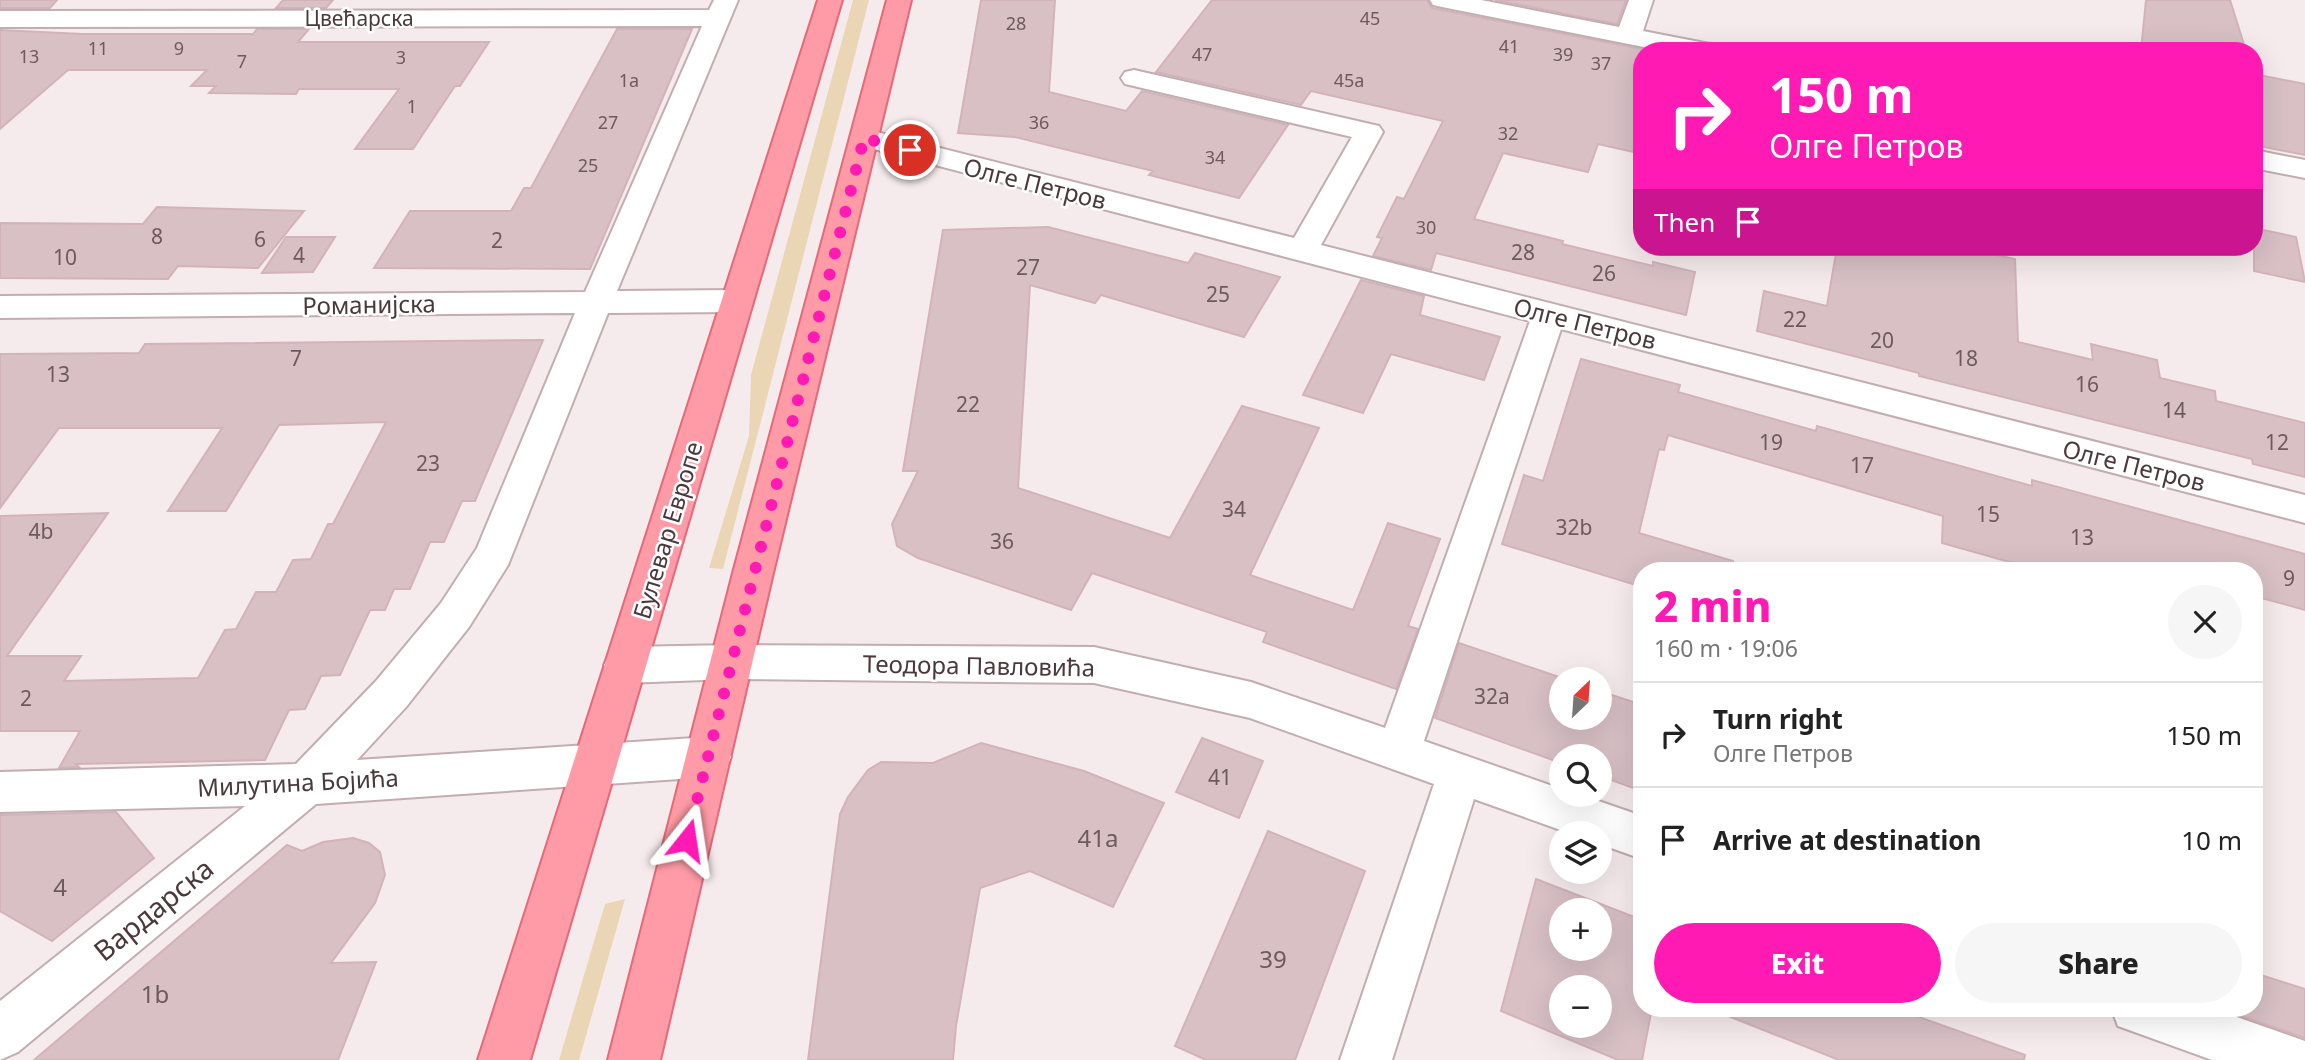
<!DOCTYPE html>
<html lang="en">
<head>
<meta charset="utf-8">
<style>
	body { margin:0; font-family:"Noto Sans",sans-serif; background:#f6f6f6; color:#222; height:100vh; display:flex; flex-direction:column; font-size:26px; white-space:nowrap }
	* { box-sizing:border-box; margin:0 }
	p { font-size:23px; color:#767676 }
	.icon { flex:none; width:38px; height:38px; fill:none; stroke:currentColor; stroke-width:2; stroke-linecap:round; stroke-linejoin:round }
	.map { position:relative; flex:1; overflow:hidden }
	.details { position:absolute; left:1633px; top:562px; width:630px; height:455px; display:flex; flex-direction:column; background:#fff; border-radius:28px; box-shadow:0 7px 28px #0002 }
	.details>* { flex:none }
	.top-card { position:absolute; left:1633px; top:42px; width:630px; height:214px; border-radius:28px; box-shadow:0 7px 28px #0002; background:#fe1ab3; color:#fff; overflow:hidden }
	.needle { width:46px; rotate:25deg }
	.controls { position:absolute; left:1549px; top:667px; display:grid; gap:14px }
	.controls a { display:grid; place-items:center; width:63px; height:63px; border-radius:50%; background:#fff; box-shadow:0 7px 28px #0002; font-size:35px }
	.pin { position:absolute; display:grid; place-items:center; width:60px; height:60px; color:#fff; margin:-30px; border:4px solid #fff; border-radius:50%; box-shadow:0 2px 7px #0007 }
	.me { position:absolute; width:77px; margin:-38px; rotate:15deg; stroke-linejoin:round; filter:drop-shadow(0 0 5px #0008) }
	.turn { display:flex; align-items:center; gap:24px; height:147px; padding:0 21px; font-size:32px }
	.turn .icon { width:91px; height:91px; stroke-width:2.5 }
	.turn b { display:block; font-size:49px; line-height:60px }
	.then { display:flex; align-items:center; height:66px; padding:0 21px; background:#0003; gap:14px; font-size:26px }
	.round { display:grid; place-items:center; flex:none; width:74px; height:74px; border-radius:37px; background:#f6f6f6 }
	.head { display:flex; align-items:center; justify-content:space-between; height:119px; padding:0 21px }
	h1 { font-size:42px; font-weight:800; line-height:52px; color:#fe1ab3 }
	.primary-button { display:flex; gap:14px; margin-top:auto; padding:14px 21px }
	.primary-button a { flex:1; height:80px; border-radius:42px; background:#fe1ab3; color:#fff; font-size:28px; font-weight:800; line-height:80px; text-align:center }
	.primary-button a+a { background:#f6f6f6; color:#222 }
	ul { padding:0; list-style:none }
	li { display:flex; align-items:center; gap:21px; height:105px; padding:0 21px; border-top:2px solid #e0e0e0 }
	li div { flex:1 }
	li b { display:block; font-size:26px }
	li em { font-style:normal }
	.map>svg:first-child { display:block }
</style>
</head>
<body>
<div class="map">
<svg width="2305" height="1060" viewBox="0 0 2305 1060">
	<rect width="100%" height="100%" fill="#f6ebec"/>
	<path fill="#ead6b4" d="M 853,0 L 869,0 L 723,569 L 709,568 L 749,436 L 751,375 Z
		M 625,899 L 579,1060 L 559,1060 L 605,904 Z"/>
	<path fill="#d8c0c5" stroke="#d3b3ba" stroke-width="2" fill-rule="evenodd" d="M 0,0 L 57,0 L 50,8 L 0,8 Z
		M 283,0 L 333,0 L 326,8 L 276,8 Z
		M 981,0 L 1055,0 L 1049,92 L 1126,111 L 1142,91 L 1288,125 L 1239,198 L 1149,175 L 1153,171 L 1015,137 L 958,133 Z
		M 1212,0 L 1427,0 L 1432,8 L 1642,49 L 1642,154 L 1598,144 L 1588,172 L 1503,153 L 1474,219 L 1563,241 L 1562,244 L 1653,266 L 1653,262 L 1695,272 L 1686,315 L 1436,253 L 1431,270 L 1373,256 L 1382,238 L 1377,237 L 1397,197 L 1404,199 L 1443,121 L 1311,91 L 1301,105 L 1156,72 Z
		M 1495,0 L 1626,0 L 1617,24 Z
		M 2146,0 L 2230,0 L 2246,51 L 2141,51 Z
		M 257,29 L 309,29 L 298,42 L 489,42 L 460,86 L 455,86 L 413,149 L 355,149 L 399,89 L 299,89 L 296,94 L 209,93 L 216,86 L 191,86 L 207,70 L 68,70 L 0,129 L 0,30 L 82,34 L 253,34 Z
		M 617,29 L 692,29 L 590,269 L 374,268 L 410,211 L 511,211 L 524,188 L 531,188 Z
		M 2254,74 L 2305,84 L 2305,155 L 2254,145 Z
		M 157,207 L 304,211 L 258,268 L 178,266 L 168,279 L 0,278 L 0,223 L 143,224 Z
		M 1048,227 L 1188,263 L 1195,253 L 1280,277 L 1244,337 L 1101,295 L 1095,303 L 1030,285 L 1018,488 L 1170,538 L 1242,406 L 1319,428 L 1250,575 L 1353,610 L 1388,523 L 1440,539 L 1408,626 L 1418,629 L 1396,689 L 1263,642 L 1267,632 L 1092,573 L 1071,610 L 918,558 L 897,546 L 892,524 L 918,471 L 903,471 L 943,230 Z
		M 2254,228 L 2296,237 L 2305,282 L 2254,271 Z
		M 286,237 L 335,237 L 313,272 L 262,273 Z
		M 1837,247 L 1959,247 L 2015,259 L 2018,342 L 2093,360 L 2091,344 L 2157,360 L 2160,378 L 2215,391 L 2216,401 L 2305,423 L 2305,477 L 2253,464 L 2252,459 L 1919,376 L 1919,373 L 1757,331 L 1764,291 L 1827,306 Z
		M 1361,280 L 1424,296 L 1420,315 L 1500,337 L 1484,380 L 1391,354 L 1363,413 L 1303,395 Z
		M 543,340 L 475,501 L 462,501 L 444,542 L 430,542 L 410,589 L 394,589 L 385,610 L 370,610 L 340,675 L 321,676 L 305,709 L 289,710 L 265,760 L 76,764 L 79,767 L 59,768 L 80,731 L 0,731 L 0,516 L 108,513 L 7,656 L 81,656 L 64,681 L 198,678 L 225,630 L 236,629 L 256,592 L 276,592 L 293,560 L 311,559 L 328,524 L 333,524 L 386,422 L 279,425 L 226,511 L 168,511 L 222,428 L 59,428 L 0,508 L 0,354 L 139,353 L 145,344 Z
		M 1581,359 L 1680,385 L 1678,392 L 1816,431 L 1817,426 L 2032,486 L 2032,480 L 2305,554 L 2305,610 L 2254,596 L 2254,570 L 2038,570 L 1942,543 L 1943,516 L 1668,435 L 1664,450 L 1659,449 L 1639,533 L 1733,561 L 1732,570 L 1642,570 L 1642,587 L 1502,544 L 1524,475 L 1543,481 Z
		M 1459,643 L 1565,679 L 1561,679 L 1561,718 L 1600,718 L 1600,691 L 1642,705 L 1642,791 L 1600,776 L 1600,756 L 1561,756 L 1561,763 L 1435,718 Z
		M 1202,738 L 1263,761 L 1239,818 L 1176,792 Z
		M 981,743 L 1084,771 L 1164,803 L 1113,907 L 1030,871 L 980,888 L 956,1026 L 953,1060 L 808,1060 L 840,814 L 848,797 L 868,770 L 881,762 L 933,763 Z
		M 116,812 L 154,858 L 52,941 L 0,911 L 0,815 Z
		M 1268,831 L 1365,871 L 1295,1060 L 1206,1060 L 1175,1046 Z
		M 353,838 L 369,843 L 380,852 L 385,875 L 375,903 L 331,963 L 376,962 L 338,1060 L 34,1060 L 287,845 L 302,851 L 323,842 Z
		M 1536,879 L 1642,920 L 1642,1008 L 1652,1008 L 1642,1060 L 1618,1060 L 1501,1011 ZM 1561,910 L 1600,910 L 1600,948 L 1561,948 ZM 1561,987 L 1600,987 L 1600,1026 L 1561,1026 Z
		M 2254,973 L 2305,989 L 2305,1038 L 2219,1008 L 2254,1008 Z
		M 1713,1008 L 1894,1008 L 2025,1055 L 2024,1060 L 1839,1060 L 1713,1010 Z"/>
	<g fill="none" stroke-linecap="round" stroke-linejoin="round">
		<defs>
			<path id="minor" d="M 714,0 L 738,0 L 617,291 L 737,290 L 749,294 L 753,301 L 749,308 L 737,312 L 608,313 L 508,565 L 469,627 L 406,707 L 357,760 L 709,737 L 725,743 L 731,757 L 725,771 L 709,777 L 316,804 L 18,1052 L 0,1060 L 0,1001 L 245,806 L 0,812 L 0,772 L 296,764 L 376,681 L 441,603 L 477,548 L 575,313 L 0,318 L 0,296 L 585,292 L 702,26 L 0,27 L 0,11 L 709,10 Z
				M 1430,0 L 1481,0 L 1619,27 L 1629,0 L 1653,0 L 1643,31 L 1715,45 L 1719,51 L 1664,51 L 1442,7 L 1433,5 Z
				M 1134,70 L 1379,126 L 1383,132 L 1321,245 L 2305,495 L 2305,523 L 1561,329 L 1424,741 L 1561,789 L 1561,794 L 1578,794 L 1642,816 L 1642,859 L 1600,844 L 1600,833 L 1569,833 L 1474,799 L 1392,1060 L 1340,1060 L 1434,784 L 1250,718 L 1094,683 L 732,679 L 625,683 L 610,677 L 604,665 L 610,653 L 625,647 L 732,645 L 1094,647 L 1251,682 L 1385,728 L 1530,321 L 855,144 L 851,138 L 855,132 L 865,129 L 1294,238 L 1352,137 L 1125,84 L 1121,78 L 1125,72 Z
				M 2254,150 L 2305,160 L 2305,178 L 2254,168 Z
				M 2111,1008 L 2211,1008 L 2305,1041 L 2305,1060 L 2212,1060 L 2118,1026 Z"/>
			<path id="major" d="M 818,0 L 842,0 L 530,1060 L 478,1060 Z
				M 887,0 L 911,0 L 773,573 L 660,1060 L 608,1060 L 733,573 Z"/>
		</defs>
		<use href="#minor" stroke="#c2adb0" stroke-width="4"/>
		<use href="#major" stroke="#e76878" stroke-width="4"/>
		<use href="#minor" fill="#fff" fill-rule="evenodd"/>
		<use href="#major" fill="#ff9ba6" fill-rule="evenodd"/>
	</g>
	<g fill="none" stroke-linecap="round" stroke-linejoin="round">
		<path stroke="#fe1ab3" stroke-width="12" stroke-dasharray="0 21.6" d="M 687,840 L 864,138 L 910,150"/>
	</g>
	<g text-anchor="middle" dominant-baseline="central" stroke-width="5" stroke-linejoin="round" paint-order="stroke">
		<g font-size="18" fill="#6e5a5e">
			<text x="1370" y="18">45</text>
			<text x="1016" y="23">28</text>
			<text x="1509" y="46">41</text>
			<text x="98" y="48">11</text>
			<text x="179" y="48">9</text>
			<text x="1202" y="54">47</text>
			<text x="1563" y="54">39</text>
			<text x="29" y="56">13</text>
			<text x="401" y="57">3</text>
			<text x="242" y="61">7</text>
			<text x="1601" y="63">37</text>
			<text x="629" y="80">1a</text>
			<text x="1349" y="80">45a</text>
			<text x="412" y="106">1</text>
			<text x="608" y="122">27</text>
			<text x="1039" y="122">36</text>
			<text x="1508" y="133">32</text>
			<text x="1215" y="157">34</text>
			<text x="588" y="165">25</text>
			<text x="1426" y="227">30</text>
		</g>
		<g font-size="21" fill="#4a383c" stroke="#fff">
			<text x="359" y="18">Цвећарска</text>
		</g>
		<g font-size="21" fill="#6e5a5e">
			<text x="157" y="236">8</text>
			<text x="260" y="239">6</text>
			<text x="497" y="240">2</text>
			<text x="1523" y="252">28</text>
			<text x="299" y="255">4</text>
			<text x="65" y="257">10</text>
			<text x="1028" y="267">27</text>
			<text x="1604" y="273">26</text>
			<text x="1218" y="294">25</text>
			<text x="1795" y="319">22</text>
			<text x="1882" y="340">20</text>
			<text x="296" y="358">7</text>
			<text x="1966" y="358">18</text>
			<text x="58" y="374">13</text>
			<text x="2087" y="384">16</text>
			<text x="968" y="404">22</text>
			<text x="2174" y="410">14</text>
			<text x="1771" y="442">19</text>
			<text x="2277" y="442">12</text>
			<text x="428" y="463">23</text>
			<text x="1862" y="465">17</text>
			<text x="1234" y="509">34</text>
			<text x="1988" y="514">15</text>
			<text x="1574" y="527">32b</text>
			<text x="41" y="531">4b</text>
			<text x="2082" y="537">13</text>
			<text x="1002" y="541">36</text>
			<text x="2289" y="578">9</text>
			<text x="1492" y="696">32a</text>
			<text x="26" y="698">2</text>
			<text x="1220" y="777">41</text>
		</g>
		<g font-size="24" fill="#4a383c" stroke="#fff">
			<text transform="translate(1035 183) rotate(14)">Олге Петров</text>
			<text transform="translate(369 304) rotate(-1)">Романијска</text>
			<text transform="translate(1585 323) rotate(14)">Олге Петров</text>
			<text transform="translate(2134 465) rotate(14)">Олге Петров</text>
			<text transform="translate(667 530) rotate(-73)">Булевар Европе</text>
			<text transform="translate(979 665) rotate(1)">Теодора Павловића</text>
			<text transform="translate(298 782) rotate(-3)">Милутина Бојића</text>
		</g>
		<g font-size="24" fill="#6e5a5e">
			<text x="1098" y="837">41a</text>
			<text x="60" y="886">4</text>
			<text x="1273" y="958">39</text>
			<text x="155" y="993">1b</text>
		</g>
		<g font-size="28" fill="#4a383c" stroke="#fff">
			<text transform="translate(153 909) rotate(-39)">Вардарска</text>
		</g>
	</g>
</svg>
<div class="controls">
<a><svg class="needle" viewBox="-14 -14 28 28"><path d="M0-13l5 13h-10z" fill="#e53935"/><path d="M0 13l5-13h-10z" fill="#767676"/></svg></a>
<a><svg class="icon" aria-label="search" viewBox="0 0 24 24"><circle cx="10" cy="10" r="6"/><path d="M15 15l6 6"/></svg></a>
<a><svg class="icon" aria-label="layers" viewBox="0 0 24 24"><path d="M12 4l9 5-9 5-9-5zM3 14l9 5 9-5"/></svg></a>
<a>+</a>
<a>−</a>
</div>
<div class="pin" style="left:910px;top:150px;background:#d93025"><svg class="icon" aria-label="arrive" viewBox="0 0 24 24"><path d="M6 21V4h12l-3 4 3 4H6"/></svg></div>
<svg class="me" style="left:687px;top:840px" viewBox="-20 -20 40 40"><path d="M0-17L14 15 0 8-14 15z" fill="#fe1ab3" stroke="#fff" stroke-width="4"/></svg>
<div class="top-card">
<div class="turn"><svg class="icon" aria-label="right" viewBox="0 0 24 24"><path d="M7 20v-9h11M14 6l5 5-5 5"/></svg><div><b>150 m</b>Олге Петров</div></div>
<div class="then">Then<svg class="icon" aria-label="arrive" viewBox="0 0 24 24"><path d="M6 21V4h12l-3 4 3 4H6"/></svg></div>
</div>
<section class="details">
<div class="head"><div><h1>2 min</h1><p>160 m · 19:06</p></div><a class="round"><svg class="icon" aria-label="close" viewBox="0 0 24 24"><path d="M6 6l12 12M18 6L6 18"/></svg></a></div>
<ul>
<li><svg class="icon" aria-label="right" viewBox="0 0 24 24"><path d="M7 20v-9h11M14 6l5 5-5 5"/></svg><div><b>Turn right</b><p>Олге Петров</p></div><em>150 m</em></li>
<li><svg class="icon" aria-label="arrive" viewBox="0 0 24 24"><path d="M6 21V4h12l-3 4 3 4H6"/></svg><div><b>Arrive at destination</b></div><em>10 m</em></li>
</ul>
<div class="primary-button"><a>Exit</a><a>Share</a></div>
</section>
</div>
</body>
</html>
